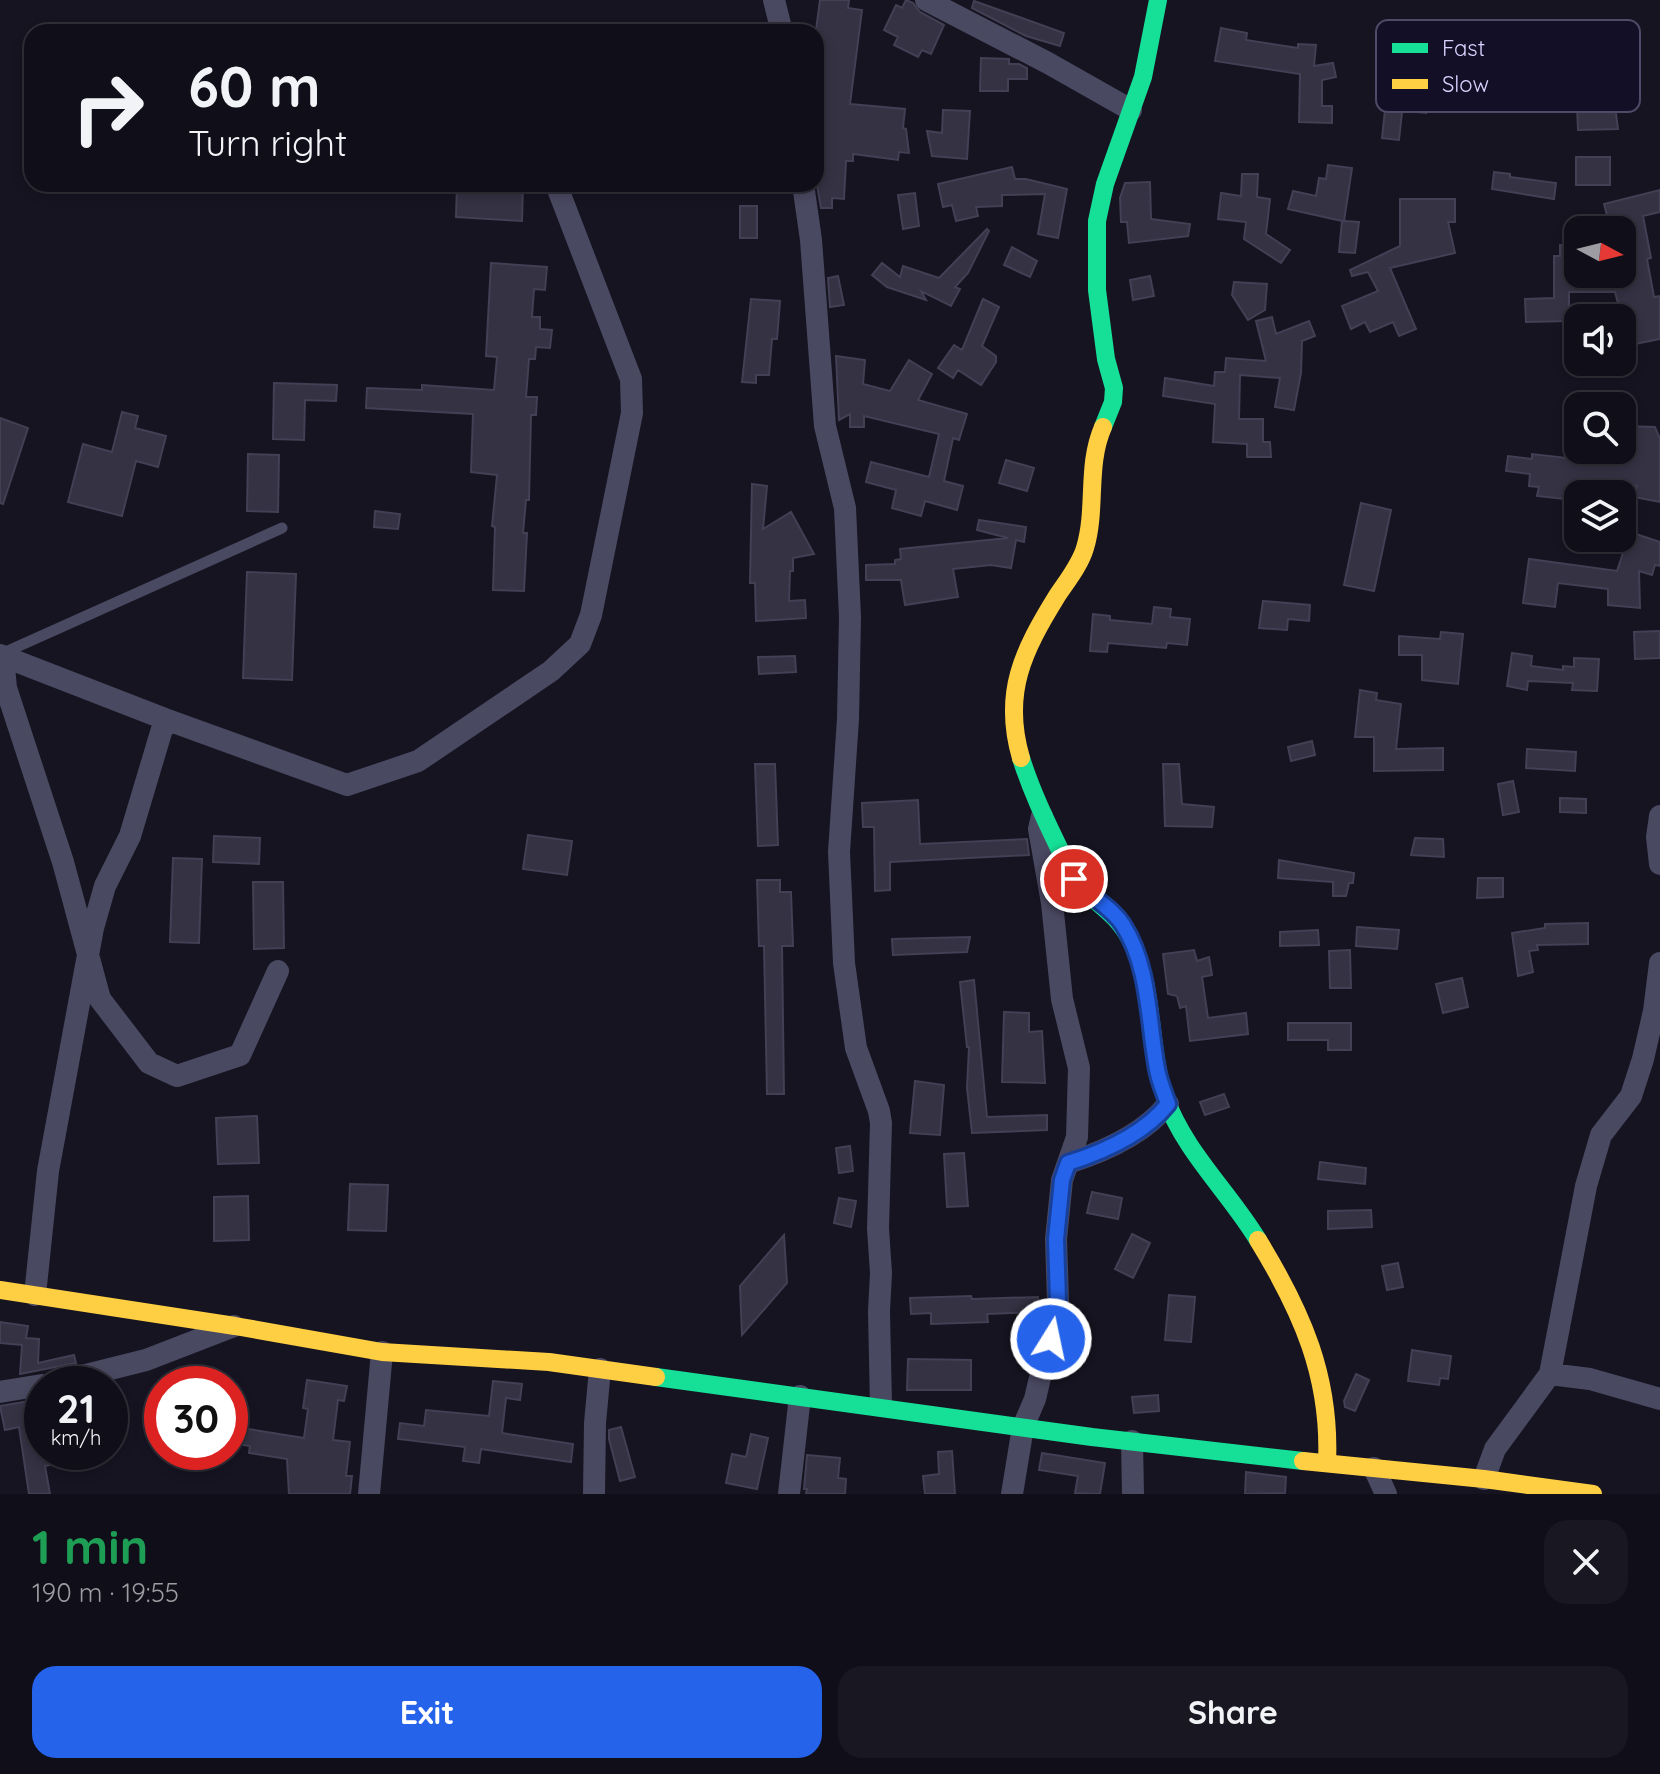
<!DOCTYPE html>
<html lang="en">
<head>
<meta charset="utf-8">
<style>
	body { margin:0; font-family:Quicksand,sans-serif; background:#191822; color:#f1f3f6; height:100vh; display:flex; flex-direction:column; font-size:30px; white-space:nowrap }
	* { box-sizing:border-box; margin:0 }
	p { font-size:26px; color:#9c9ca2 }
	.icon { flex:none; width:44px; height:44px; fill:none; stroke:currentColor; stroke-width:2; stroke-linecap:round; stroke-linejoin:round }
	.map { position:relative; height:1494px; overflow:hidden }
	.drawer { display:flex; flex-direction:column; background:#100f19; flex:1 }
	.drawer>* { flex:none }
	.top-card { position:absolute; left:24px; top:24px; width:800px; height:168px; border-radius:24px; box-shadow:0 4px 12px #0003,0 0 0 2px #302f38; background:#100f19; color:#f1f3f6; overflow:hidden }
	.needle { width:52px; rotate:97deg }
	.buttons { position:absolute; left:1564px; top:216px; display:grid; gap:16px }
	.buttons a { display:grid; place-items:center; width:72px; height:72px; border-radius:16px; background:#100f19; box-shadow:0 4px 12px #0003,0 0 0 2px #302f38; font-size:40px }
	.speed { position:absolute; left:24px; top:1366px; display:flex; gap:16px; font-size:40px; font-weight:700; text-align:center }
	.speed>* { display:grid; place-content:center; width:104px; height:104px; border-radius:50%; background:#100f19; box-shadow:0 4px 12px #0003,0 0 0 2px #302f38; line-height:1 }
	.speed small { font-size:20px; font-weight:400 }
	.speed .limit { border:12px solid #d22; background:#fff; color:#111 }
	.pin { position:absolute; display:grid; place-items:center; width:68px; height:68px; color:#fff; margin:-34px; border:4px solid #fff; border-radius:50%; box-shadow:0 2px 8px #0007 }
	.me { position:absolute; width:88px; margin:-44px; rotate:10deg; stroke-linejoin:round; filter:drop-shadow(0 0 6px #0008) }
	.turn { display:flex; align-items:center; gap:28px; height:168px; padding:0 32px; font-size:36px }
	.turn .icon { width:104px; height:104px; stroke-width:2.5 }
	.turn b { display:block; font-size:56px; line-height:68px }
	.round { display:grid; place-items:center; flex:none; width:84px; height:84px; border-radius:24px; background:#191822 }
	.overview { display:flex; align-items:center; justify-content:space-between; height:136px; padding:0 32px }
	h1 { font-size:48px; font-weight:700; line-height:60px; color:#1e9e55 }
	.action { display:flex; gap:16px; margin-top:auto; padding:16px 32px }
	.action a { flex:1; height:92px; border-radius:24px; background:#2563eb; color:#fff; font-size:32px; font-weight:700; line-height:92px; text-align:center }
	.action a+a { background:#191822; color:#f1f3f6 }
	.map>svg:first-child { display:block }
</style>
</head>
<body>
<div class="map">
<svg width="1660" height="1494" viewBox="0 0 1660 1494">
	<rect width="100%" height="100%" fill="#161421"/>
	<path fill="#343243" stroke="#433f54" stroke-width="2" d="M 820,0 L 849,0 L 848,8 L 862,10 L 850,104 L 905,109 L 903,128 L 906,129 L 909,153 L 899,152 L 898,160 L 853,154 L 853,161 L 846,161 L 844,199 L 832,198 L 832,208 L 821,208 L 816,180 L 816,144 L 820,144 L 820,109 L 816,109 L 816,30 Z
		M 906,0 L 913,3 L 920,12 L 944,25 L 931,54 L 922,50 L 918,57 L 894,45 L 898,37 L 884,30 L 896,5 L 902,8 Z
		M 974,1 L 1064,33 L 1060,46 L 1026,36 L 972,8 Z
		M 1221,28 L 1247,33 L 1246,40 L 1298,48 L 1298,44 L 1316,45 L 1314,66 L 1333,63 L 1336,77 L 1322,80 L 1322,106 L 1332,106 L 1332,123 L 1299,122 L 1300,74 L 1215,61 Z
		M 1399,39 L 1452,46 L 1448,71 L 1431,68 L 1426,113 L 1398,110 L 1404,65 L 1395,63 Z
		M 981,58 L 1009,59 L 1009,64 L 1019,64 L 1027,68 L 1027,79 L 1008,79 L 1008,91 L 980,91 Z
		M 1602,66 L 1602,75 L 1611,75 L 1618,129 L 1578,130 L 1577,105 L 1572,106 L 1569,69 Z
		M 943,110 L 970,111 L 967,159 L 932,156 L 927,131 L 942,133 Z
		M 1385,110 L 1402,112 L 1399,140 L 1382,138 Z
		M 1576,157 L 1610,157 L 1610,185 L 1576,185 Z
		M 1328,165 L 1352,168 L 1344,221 L 1359,222 L 1355,253 L 1339,252 L 1342,221 L 1288,209 L 1293,191 L 1316,196 L 1319,178 L 1326,179 Z
		M 1012,167 L 1015,179 L 1026,179 L 1067,189 L 1058,238 L 1038,234 L 1045,194 L 1002,195 L 1002,206 L 976,207 L 978,216 L 956,221 L 952,205 L 943,207 L 938,184 Z
		M 1494,172 L 1510,174 L 1510,177 L 1556,183 L 1554,199 L 1492,189 Z
		M 1242,174 L 1258,174 L 1257,197 L 1270,199 L 1266,234 L 1290,250 L 1281,263 L 1244,239 L 1246,222 L 1218,219 L 1221,193 L 1241,196 Z
		M 1150,182 L 1151,219 L 1190,224 L 1188,236 L 1129,243 L 1127,222 L 1121,222 L 1120,198 L 1125,183 Z
		M 457,184 L 523,184 L 522,221 L 456,217 Z
		M 1660,190 L 1660,212 L 1643,216 L 1651,258 L 1647,259 L 1654,297 L 1660,296 L 1660,339 L 1625,346 L 1622,318 L 1615,292 L 1569,292 L 1569,321 L 1526,322 L 1525,299 L 1554,298 L 1554,256 L 1560,256 L 1560,245 L 1578,246 L 1578,274 L 1622,274 L 1622,230 L 1611,230 L 1604,204 Z
		M 915,193 L 919,226 L 903,229 L 898,195 Z
		M 1400,199 L 1455,199 L 1455,222 L 1448,222 L 1455,253 L 1390,268 L 1416,329 L 1399,336 L 1393,322 L 1370,332 L 1365,322 L 1351,329 L 1342,306 L 1378,291 L 1368,272 L 1352,276 L 1350,270 L 1400,246 Z
		M 740,206 L 757,206 L 757,238 L 740,238 Z
		M 987,229 L 989,231 L 968,273 L 955,287 L 960,289 L 951,306 L 921,291 L 926,300 L 887,287 L 872,275 L 882,263 L 900,277 L 903,266 L 939,278 Z
		M 1012,247 L 1037,261 L 1030,277 L 1004,265 Z
		M 491,263 L 547,267 L 545,290 L 534,289 L 532,317 L 540,317 L 540,329 L 552,330 L 550,348 L 536,347 L 535,359 L 529,359 L 526,397 L 537,397 L 536,415 L 531,415 L 529,500 L 526,500 L 523,533 L 527,533 L 524,591 L 493,590 L 495,527 L 492,526 L 497,475 L 471,472 L 473,414 L 366,408 L 367,388 L 422,390 L 422,385 L 494,390 L 497,357 L 486,356 Z
		M 838,276 L 844,305 L 830,307 L 828,278 Z
		M 1150,276 L 1154,296 L 1133,300 L 1130,280 Z
		M 1234,282 L 1267,284 L 1265,310 L 1248,320 L 1232,295 Z
		M 751,299 L 780,301 L 777,339 L 772,339 L 769,375 L 756,375 L 756,383 L 742,382 Z
		M 983,299 L 999,307 L 982,346 L 996,356 L 996,362 L 981,385 L 958,370 L 953,378 L 938,368 L 954,345 L 962,350 Z
		M 1272,317 L 1276,334 L 1309,321 L 1315,336 L 1302,341 L 1301,373 L 1294,410 L 1275,407 L 1280,378 L 1240,375 L 1239,419 L 1263,419 L 1263,442 L 1270,442 L 1271,457 L 1247,457 L 1247,444 L 1213,442 L 1215,404 L 1163,396 L 1165,378 L 1214,386 L 1215,372 L 1225,372 L 1226,358 L 1266,361 L 1256,321 Z
		M 836,356 L 865,360 L 863,384 L 890,391 L 909,360 L 932,374 L 918,400 L 967,414 L 959,440 L 953,438 L 944,481 L 963,486 L 957,510 L 925,501 L 921,516 L 892,508 L 896,490 L 866,482 L 871,462 L 929,477 L 939,434 L 864,416 L 864,427 L 850,427 L 850,414 L 839,420 Z
		M 274,383 L 337,385 L 336,401 L 305,400 L 304,440 L 273,439 Z
		M 122,412 L 138,416 L 135,428 L 166,436 L 158,467 L 136,461 L 122,516 L 68,502 L 83,444 L 112,452 Z
		M 0,418 L 28,428 L 3,504 L 0,503 Z
		M 1622,426 L 1655,427 L 1660,439 L 1660,502 L 1634,497 L 1637,486 L 1575,480 L 1573,500 L 1537,496 L 1539,487 L 1529,486 L 1530,474 L 1506,471 L 1508,456 L 1532,459 L 1532,454 L 1602,462 L 1602,450 L 1622,450 Z
		M 248,454 L 279,455 L 278,512 L 247,511 Z
		M 1006,460 L 1034,468 L 1027,491 L 999,483 Z
		M 752,484 L 767,486 L 763,529 L 791,512 L 814,554 L 793,558 L 793,571 L 790,571 L 789,601 L 805,600 L 806,618 L 756,621 L 755,583 L 750,583 Z
		M 1361,503 L 1391,510 L 1374,591 L 1344,585 Z
		M 375,511 L 400,514 L 398,529 L 374,527 Z
		M 979,520 L 1026,527 L 1024,542 L 1016,540 L 1011,568 L 991,565 L 953,569 L 958,597 L 905,605 L 901,580 L 866,580 L 866,565 L 895,564 L 895,560 L 901,559 L 900,549 L 1008,538 L 977,530 Z
		M 1630,532 L 1660,542 L 1660,566 L 1655,565 L 1652,575 L 1639,571 L 1640,608 L 1608,605 L 1608,589 L 1558,583 L 1555,607 L 1523,603 L 1529,559 L 1617,571 Z
		M 247,572 L 296,574 L 292,680 L 243,678 Z
		M 1263,601 L 1310,605 L 1309,621 L 1288,619 L 1287,630 L 1259,628 Z
		M 1154,607 L 1171,609 L 1170,617 L 1190,619 L 1187,645 L 1167,643 L 1166,648 L 1108,643 L 1107,652 L 1090,651 L 1093,614 L 1110,616 L 1110,620 L 1152,624 Z
		M 1660,631 L 1660,658 L 1635,659 L 1634,632 Z
		M 1441,632 L 1463,634 L 1458,684 L 1422,680 L 1422,655 L 1399,655 L 1399,636 L 1440,639 Z
		M 1512,653 L 1532,656 L 1531,666 L 1563,670 L 1563,666 L 1574,667 L 1574,658 L 1599,659 L 1597,691 L 1572,690 L 1573,683 L 1528,681 L 1527,690 L 1507,686 Z
		M 795,656 L 796,672 L 759,674 L 758,657 Z
		M 1360,690 L 1377,693 L 1376,700 L 1401,704 L 1396,749 L 1443,748 L 1443,770 L 1374,771 L 1374,737 L 1355,737 Z
		M 1312,741 L 1315,755 L 1291,761 L 1288,747 Z
		M 1527,749 L 1576,752 L 1575,771 L 1526,768 Z
		M 755,764 L 775,764 L 778,845 L 758,846 Z
		M 1163,764 L 1179,764 L 1182,804 L 1214,807 L 1212,827 L 1165,826 Z
		M 1513,781 L 1519,812 L 1503,815 L 1498,784 Z
		M 1560,798 L 1586,799 L 1586,813 L 1560,812 Z
		M 918,800 L 920,844 L 1027,839 L 1029,855 L 890,862 L 890,890 L 875,891 L 874,827 L 863,827 L 862,803 Z
		M 528,835 L 572,841 L 567,875 L 523,869 Z
		M 214,836 L 260,838 L 259,864 L 213,862 Z
		M 1415,838 L 1443,839 L 1444,857 L 1411,855 Z
		M 173,858 L 202,859 L 199,943 L 170,942 Z
		M 1279,860 L 1354,873 L 1353,883 L 1349,883 L 1346,896 L 1333,896 L 1333,882 L 1278,878 Z
		M 1478,878 L 1503,878 L 1503,897 L 1477,898 Z
		M 757,880 L 780,880 L 780,892 L 791,892 L 793,946 L 782,946 L 784,1094 L 767,1094 L 764,946 L 759,946 Z
		M 253,882 L 283,882 L 284,948 L 254,949 Z
		M 1588,923 L 1588,944 L 1537,945 L 1538,950 L 1529,951 L 1533,972 L 1518,976 L 1512,933 L 1545,928 L 1545,924 Z
		M 1357,927 L 1399,930 L 1397,949 L 1356,946 Z
		M 1318,930 L 1319,945 L 1280,946 L 1280,932 Z
		M 970,937 L 967,952 L 893,955 L 892,939 Z
		M 1194,950 L 1197,961 L 1209,957 L 1212,975 L 1202,977 L 1208,1018 L 1246,1013 L 1248,1034 L 1190,1041 L 1186,1006 L 1180,1008 L 1177,996 L 1168,994 L 1163,954 Z
		M 1350,950 L 1351,988 L 1330,988 L 1329,951 Z
		M 1462,978 L 1468,1007 L 1443,1013 L 1436,984 Z
		M 974,980 L 987,1117 L 1047,1115 L 1047,1130 L 972,1133 L 967,1088 L 969,1047 L 967,1047 L 960,982 Z
		M 1004,1012 L 1029,1013 L 1029,1032 L 1042,1031 L 1045,1083 L 1002,1082 Z
		M 1288,1023 L 1351,1023 L 1351,1050 L 1328,1050 L 1328,1040 L 1288,1040 Z
		M 915,1081 L 944,1085 L 940,1135 L 910,1133 Z
		M 1224,1094 L 1229,1107 L 1205,1115 L 1200,1102 Z
		M 257,1116 L 259,1163 L 218,1164 L 216,1118 Z
		M 850,1146 L 853,1171 L 839,1173 L 836,1148 Z
		M 964,1153 L 968,1206 L 947,1207 L 944,1154 Z
		M 1320,1162 L 1366,1168 L 1365,1184 L 1318,1179 Z
		M 350,1184 L 388,1185 L 386,1231 L 348,1230 Z
		M 1092,1192 L 1122,1198 L 1118,1219 L 1087,1213 Z
		M 248,1196 L 249,1240 L 214,1241 L 214,1197 Z
		M 839,1198 L 856,1201 L 851,1227 L 834,1223 Z
		M 1371,1210 L 1372,1227 L 1328,1229 L 1328,1211 Z
		M 1132,1234 L 1150,1243 L 1133,1278 L 1115,1269 Z
		M 784,1235 L 787,1283 L 742,1335 L 740,1286 Z
		M 1398,1263 L 1403,1287 L 1387,1290 L 1382,1266 Z
		M 1169,1295 L 1195,1297 L 1191,1342 L 1165,1340 Z
		M 971,1296 L 972,1299 L 1038,1297 L 1039,1312 L 987,1314 L 988,1322 L 931,1324 L 931,1313 L 911,1314 L 910,1298 Z
		M 0,1322 L 28,1326 L 26,1338 L 39,1339 L 38,1363 L 74,1355 L 76,1363 L 20,1374 L 22,1345 L 0,1343 Z
		M 1412,1350 L 1451,1356 L 1448,1379 L 1440,1378 L 1439,1385 L 1408,1381 Z
		M 908,1359 L 971,1360 L 971,1390 L 907,1390 Z
		M 1356,1374 L 1369,1380 L 1355,1411 L 1345,1407 L 1344,1401 Z
		M 307,1380 L 347,1386 L 344,1401 L 338,1400 L 333,1440 L 350,1442 L 346,1476 L 352,1476 L 350,1494 L 289,1494 L 287,1459 L 249,1453 L 250,1446 L 230,1443 L 230,1426 L 304,1438 L 308,1409 L 303,1408 Z
		M 493,1381 L 522,1384 L 520,1400 L 506,1398 L 502,1433 L 573,1444 L 571,1462 L 481,1449 L 479,1463 L 463,1461 L 465,1447 L 398,1439 L 400,1423 L 424,1426 L 426,1410 L 489,1416 Z
		M 1158,1395 L 1159,1411 L 1134,1413 L 1132,1397 Z
		M 42,1399 L 42,1409 L 36,1411 L 42,1452 L 78,1452 L 79,1459 L 45,1466 L 50,1494 L 29,1494 L 19,1427 L 5,1430 L 0,1406 Z
		M 621,1427 L 635,1477 L 620,1481 L 609,1439 L 609,1430 Z
		M 751,1434 L 768,1438 L 757,1489 L 726,1483 L 732,1454 L 746,1457 Z
		M 952,1451 L 955,1494 L 925,1494 L 923,1476 L 939,1474 L 938,1452 Z
		M 1042,1453 L 1105,1463 L 1100,1494 L 1075,1493 L 1078,1476 L 1039,1470 Z
		M 807,1455 L 840,1458 L 838,1478 L 846,1479 L 845,1494 L 806,1494 L 807,1489 L 804,1489 Z
		M 1246,1472 L 1286,1477 L 1285,1493 L 1245,1494 Z"/>
	<g fill="none" stroke-linecap="round" stroke-linejoin="round">
		<path stroke="#4a4962" stroke-width="11" d="M 1,654 L 282,528"/>
		<path stroke="#4a4962" stroke-width="22" d="M 774,0 L 782,32
			M 926,0 L 1048,63 L 1131,110
			M 803,184 L 811,240 L 825,426 L 845,508 L 850,617 L 848,719 L 839,852 L 844,963 L 856,1048 L 879,1111 L 881,1123 L 878,1228 L 881,1273 L 879,1311 L 881,1406
			M 0,655 L 165,719 L 347,785 L 418,761 L 551,671 L 580,644 L 591,615 L 632,413 L 631,379 L 556,184
			M 3,656 L 6,688 L 63,862 L 100,999 L 149,1063 L 177,1076 L 240,1055 L 278,971
			M 1660,816 L 1657,837 L 1660,864
			M 1068,1163 C 1103,1152 1145,1133 1168,1104
			M 35,1295 L 48,1171 L 93,928 L 105,886 L 130,836 L 165,719
			M 1550,1374 L 1590,1379 L 1660,1399
			M 50,1384 L 146,1360 L 234,1326
			M 0,1392 L 42,1385
			M 1132,1441 L 1133,1494
			M 1374,1468 L 1386,1494
			M 1484,1479 L 1495,1449 L 1550,1374 L 1586,1186 L 1601,1135 L 1631,1096 L 1643,1059 L 1654,1011 L 1660,963
			M 369,1494 L 382,1352
			M 594,1494 L 595,1423 L 600,1369
			M 789,1494 L 800,1396
			M 1012,1494 L 1023,1427 L 1035,1399 L 1058,1301 L 1056,1239 L 1062,1180 L 1077,1137 L 1079,1068 L 1062,999 L 1052,903 L 1039,829 L 1042,816"/>
		<path stroke="#16e098" stroke-width="18" d="M 1103,427 L 1113,402 L 1114,388 L 1106,359 L 1097,290 L 1097,221 L 1105,184 L 1143,77 L 1158,0
			M 1021,758 C 1031,790 1045,819 1059,848 C 1064,859 1068,871 1076,881 C 1095,906 1115,909 1132,943 C 1155,991 1148,1048 1165,1097 C 1184,1151 1229,1192 1258,1240
			M 656,1377 L 1092,1437 L 1303,1461"/>
		<path stroke="#ffcf43" stroke-width="18" d="M 1021,758 C 1002,693 1023,651 1057,596 C 1067,581 1080,565 1085,548 C 1097,508 1086,466 1103,427
			M 1258,1240 C 1302,1312 1331,1377 1327,1463
			M 0,1290 L 235,1326 L 382,1352 L 549,1362 L 656,1377
			M 1303,1461 L 1484,1479 L 1593,1494"/>
	</g>
	<g fill="none" stroke-linecap="round" stroke-linejoin="round">
		<defs>
			<path id="route" d="M 1051,1339 L 1058,1301 L 1056,1239 L 1062,1180 L 1068,1163 C 1103,1152 1145,1133 1168,1104 C 1164,1092 1159,1081 1157,1069 C 1148,1022 1150,967 1123,925 C 1111,906 1089,897 1074,879"/>
		</defs>
		<use href="#route" stroke="#184099" stroke-width="20"/>
		<use href="#route" stroke="#2563eb" stroke-width="14"/>
	</g>
	<rect x="1376" y="20" width="264" height="92" rx="12" fill="#130f26" stroke="#4e4a67" stroke-width="2"/>
	<rect x="1392" y="43" width="36" height="10" fill="#16e098"/>
	<rect x="1392" y="79" width="36" height="10" fill="#ffcf43"/>
	<g font-size="22" fill="#d9d4ff">
		<text x="1442" y="56">Fast</text>
		<text x="1442" y="92">Slow</text>
	</g>
</svg>
<div class="buttons">
<a><svg class="needle" viewBox="-14 -14 28 28"><path d="M0-13l5 13h-10z" fill="#e53935"/><path d="M0 13l5-13h-10z" fill="#9c9ca2"/></svg></a>
<a><svg class="icon" aria-label="sound" viewBox="0 0 24 24"><path d="M4 9h4l5-4v14l-5-4H4zM17 9q2 3 0 6"/></svg></a>
<a><svg class="icon" aria-label="search" viewBox="0 0 24 24"><circle cx="10" cy="10" r="6"/><path d="M15 15l6 6"/></svg></a>
<a><svg class="icon" aria-label="layers" viewBox="0 0 24 24"><path d="M12 4l9 5-9 5-9-5zM3 14l9 5 9-5"/></svg></a>
</div>
<div class="speed"><div>21<small>km/h</small></div><div class="limit">30</div></div>
<div class="pin" style="left:1074px;top:879px;background:#d93025"><svg class="icon" aria-label="arrive" viewBox="0 0 24 24"><path d="M6 21V4h12l-3 4 3 4H6"/></svg></div>
<svg class="me" style="left:1051px;top:1339px" viewBox="-20 -20 40 40"><circle r="17" fill="#2563eb" stroke="#fff" stroke-width="3"/><path d="M0-11L8 9 0 5-8 9z" fill="#fff"/></svg>
<div class="top-card">
<div class="turn"><svg class="icon" aria-label="right" viewBox="0 0 24 24"><path d="M7 20v-9h11M14 6l5 5-5 5"/></svg><div><b>60 m</b>Turn right</div></div>
</div>
</div>
<section class="drawer">
<div class="overview"><div><h1>1 min</h1><p>190 m · 19:55</p></div><a class="round"><svg class="icon" aria-label="close" viewBox="0 0 24 24"><path d="M6 6l12 12M18 6L6 18"/></svg></a></div>
<div class="action"><a>Exit</a><a>Share</a></div>
</section>
</body>
</html>
